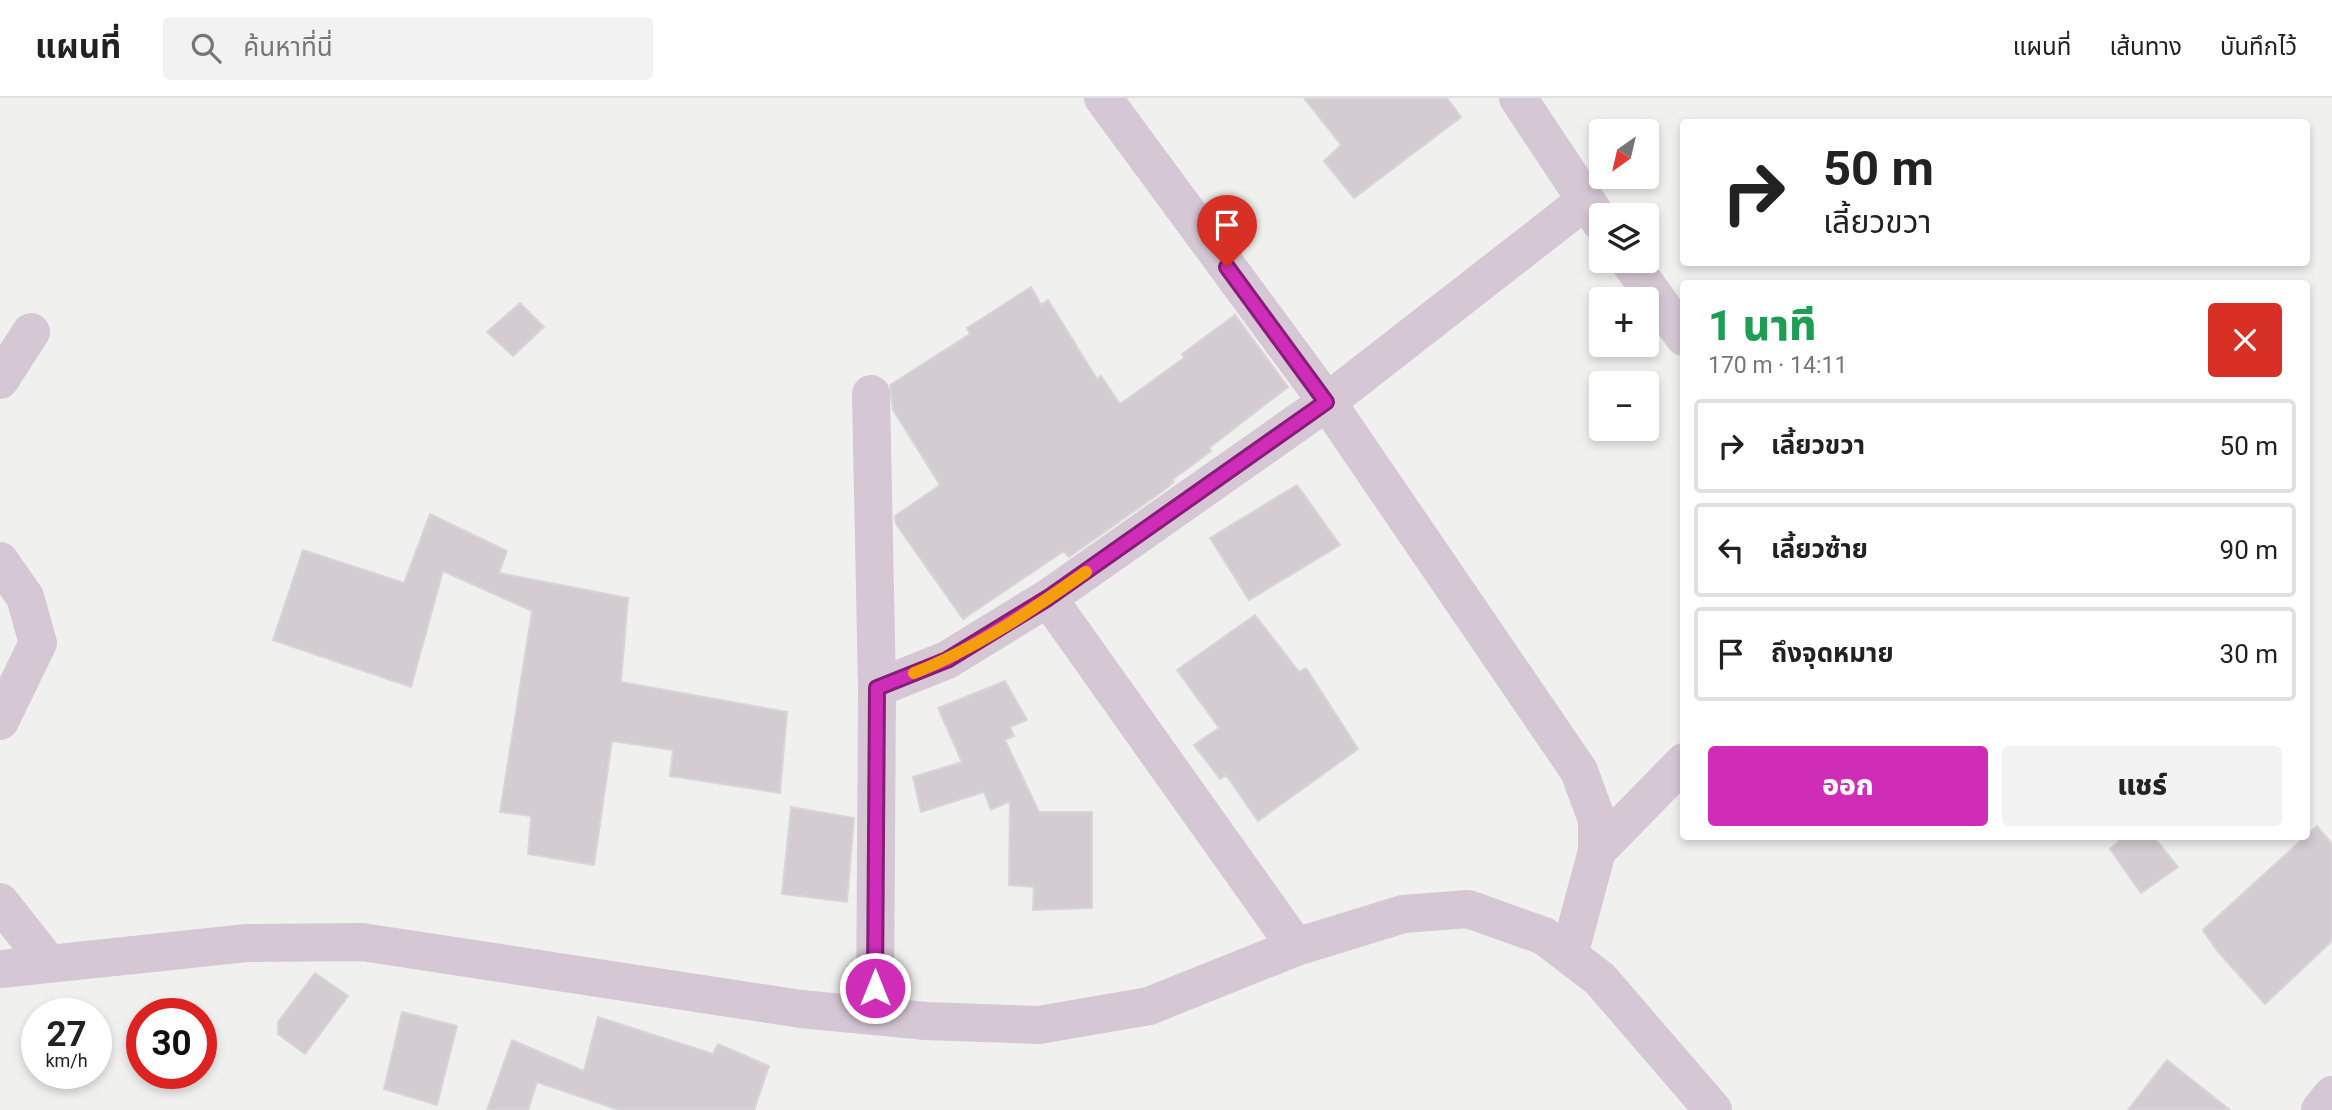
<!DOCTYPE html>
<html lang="th">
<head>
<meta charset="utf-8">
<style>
	body { margin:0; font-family:Roboto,"Noto Sans Thai",sans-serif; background:#f2f2f2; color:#222; height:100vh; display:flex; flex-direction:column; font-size:26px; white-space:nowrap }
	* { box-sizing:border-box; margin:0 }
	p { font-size:23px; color:#767676 }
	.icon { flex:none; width:38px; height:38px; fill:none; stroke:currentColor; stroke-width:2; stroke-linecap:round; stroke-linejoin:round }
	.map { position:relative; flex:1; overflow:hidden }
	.sheet { position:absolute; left:1680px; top:182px; width:630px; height:560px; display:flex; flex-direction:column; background:#fff; border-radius:7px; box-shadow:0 4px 10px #0003 }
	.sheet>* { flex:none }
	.banner { position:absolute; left:1680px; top:21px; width:630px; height:147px; border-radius:7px; box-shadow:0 4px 10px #0003; background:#fff; color:#222; overflow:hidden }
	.needle { width:46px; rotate:214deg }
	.buttons { position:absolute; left:1589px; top:21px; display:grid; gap:14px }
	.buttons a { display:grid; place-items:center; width:70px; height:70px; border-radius:7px; background:#fff; box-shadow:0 4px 10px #0003; font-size:35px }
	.speed { position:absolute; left:21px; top:900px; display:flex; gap:14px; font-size:35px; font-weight:700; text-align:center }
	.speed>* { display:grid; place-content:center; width:91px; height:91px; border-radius:50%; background:#fff; box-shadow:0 4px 10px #0003; line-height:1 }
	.speed small { font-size:18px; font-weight:400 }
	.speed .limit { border:10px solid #d22; background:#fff; color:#111 }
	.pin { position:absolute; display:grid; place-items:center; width:60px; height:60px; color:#fff; margin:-72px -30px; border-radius:50% 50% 50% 0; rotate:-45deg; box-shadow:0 0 7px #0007 }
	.pin .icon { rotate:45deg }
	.me { position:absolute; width:77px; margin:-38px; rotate:0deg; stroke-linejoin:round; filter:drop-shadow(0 0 5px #0008) }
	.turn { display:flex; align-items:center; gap:24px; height:147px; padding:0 28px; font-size:32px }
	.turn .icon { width:91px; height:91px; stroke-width:2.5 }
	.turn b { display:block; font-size:49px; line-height:60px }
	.round { display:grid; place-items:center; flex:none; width:74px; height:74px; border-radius:7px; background:#f2f2f2 }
	.summary { display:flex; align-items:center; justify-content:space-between; height:119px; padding:0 28px }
	h1 { font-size:42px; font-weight:800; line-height:52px; color:#1e9e55 }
	.cta { display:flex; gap:14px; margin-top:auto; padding:14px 28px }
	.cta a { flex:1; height:80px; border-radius:7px; background:#cf2cb8; color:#fff; font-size:28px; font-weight:800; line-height:80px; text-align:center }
	.cta a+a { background:#f2f2f2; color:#222 }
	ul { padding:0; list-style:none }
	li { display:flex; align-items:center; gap:21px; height:94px; margin:0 14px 10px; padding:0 14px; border:4px solid #e0e0e0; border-radius:7px }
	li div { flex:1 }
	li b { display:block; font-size:26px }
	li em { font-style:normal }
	header { display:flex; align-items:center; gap:42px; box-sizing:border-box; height:98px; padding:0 35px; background:#fff; border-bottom:2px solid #e0e0e0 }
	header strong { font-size:33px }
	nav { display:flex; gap:38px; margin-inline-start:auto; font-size:24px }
	.search { width:490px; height:63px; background:#f2f2f2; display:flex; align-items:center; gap:18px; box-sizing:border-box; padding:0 24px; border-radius:7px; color:#767676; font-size:26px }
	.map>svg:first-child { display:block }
</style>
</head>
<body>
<header>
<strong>แผนที่</strong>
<div class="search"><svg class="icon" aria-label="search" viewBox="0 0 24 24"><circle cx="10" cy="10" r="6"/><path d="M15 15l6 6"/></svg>ค้นหาที่นี่</div>
<nav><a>แผนที่</a><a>เส้นทาง</a><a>บันทึกไว้</a></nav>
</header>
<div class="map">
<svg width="2332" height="1012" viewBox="0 0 2332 1012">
	<rect width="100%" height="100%" fill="#f0f1ef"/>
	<path fill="#d3cdd2" stroke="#dad4d8" stroke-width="2" d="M 1304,0 L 1447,0 L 1461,19 L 1354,100 L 1324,63 L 1341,47 Z
		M 1031,189 L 1041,207 L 1048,202 L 1097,281 L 1101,278 L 1120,306 L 1184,260 L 1182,256 L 1235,217 L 1288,289 L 1209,350 L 1211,353 L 1172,382 L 1174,384 L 1160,395 L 1069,459 L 1064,453 L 963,521 L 896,426 L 895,418 L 940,387 L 893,312 L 890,287 L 970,236 L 967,230 Z
		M 520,205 L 544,229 L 513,258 L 487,234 Z
		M 1297,387 L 1340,447 L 1249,502 L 1210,440 Z
		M 430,416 L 507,453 L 499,475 L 628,500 L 621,584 L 787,614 L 780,695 L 670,678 L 673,652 L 612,643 L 594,767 L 528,756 L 531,718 L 500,714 L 532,513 L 443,473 L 411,589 L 273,542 L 303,452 L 404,485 Z
		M 1255,517 L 1299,574 L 1306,570 L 1358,651 L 1258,723 L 1226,677 L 1220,681 L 1194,647 L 1219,630 L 1177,572 Z
		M 1005,583 L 1027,622 L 1010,629 L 1014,638 L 1005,642 L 1039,714 L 1092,714 L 1092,810 L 1033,812 L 1034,789 L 1009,787 L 1010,703 L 991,712 L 984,694 L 921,714 L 913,679 L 962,664 L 938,610 Z
		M 791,709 L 854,720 L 847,804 L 782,796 Z
		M 2317,728 L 2332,746 L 2332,843 L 2265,906 L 2218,854 L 2203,832 Z
		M 2125,738 L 2153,738 L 2178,769 L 2141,795 L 2110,751 Z
		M 315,875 L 348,898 L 305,956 L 278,936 L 278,924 Z
		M 402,914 L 457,928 L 437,1007 L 384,991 Z
		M 598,919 L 713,956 L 718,946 L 769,968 L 754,1012 L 619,1012 L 537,984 L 528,1012 L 487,1012 L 512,942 L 584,973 Z
		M 2167,962 L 2230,1012 L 2128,1012 Z"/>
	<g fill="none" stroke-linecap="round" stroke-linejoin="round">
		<path stroke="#d5c7d4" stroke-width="38" d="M 1103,0 L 1327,304 L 1579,673 L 1597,722 L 1597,753 L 1569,857
			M 1518,0 L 1601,125
			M 1629,163 L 1684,239
			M 0,282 L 31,234
			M 871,296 L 877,590 L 875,918
			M 0,463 L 25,499 L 38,545 L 0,623
			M 1048,500 L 1296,849
			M 877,590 L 947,562 L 1048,500 L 1327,304 L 1585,103
			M 1597,753 L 1684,664
			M 0,804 L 49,866
			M 0,871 L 247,845 L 362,844 L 801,911 L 926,923 L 1039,927 L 1149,908 L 1296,849 L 1403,816 L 1468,811 L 1544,838 L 1600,881 L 1713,1012
			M 2320,1012 L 2332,997"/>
	</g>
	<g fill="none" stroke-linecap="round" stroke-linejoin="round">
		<defs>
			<path id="route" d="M 875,890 L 877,590 L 947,562 L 1048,500 L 1326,304 L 1227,169"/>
		</defs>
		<use href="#route" stroke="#871d78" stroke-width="18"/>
		<use href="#route" stroke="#cf2cb8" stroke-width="12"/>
		<path stroke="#f59e0b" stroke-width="12" d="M 914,575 C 975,551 1032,512 1086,474"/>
	</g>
</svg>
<div class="buttons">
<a><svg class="needle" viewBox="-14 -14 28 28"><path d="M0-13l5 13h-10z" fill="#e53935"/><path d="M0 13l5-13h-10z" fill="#767676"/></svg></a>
<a><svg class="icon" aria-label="layers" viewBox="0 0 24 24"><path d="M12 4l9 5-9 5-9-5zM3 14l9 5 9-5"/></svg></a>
<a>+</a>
<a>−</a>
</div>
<div class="speed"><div>27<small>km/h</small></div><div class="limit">30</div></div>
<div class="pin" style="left:1227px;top:169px;background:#d93025"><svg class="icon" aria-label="arrive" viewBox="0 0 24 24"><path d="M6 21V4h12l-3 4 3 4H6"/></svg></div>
<svg class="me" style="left:875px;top:890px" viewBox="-20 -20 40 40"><circle r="17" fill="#cf2cb8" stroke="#fff" stroke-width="3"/><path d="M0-11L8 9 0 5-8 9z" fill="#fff"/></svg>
<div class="banner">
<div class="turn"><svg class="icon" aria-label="right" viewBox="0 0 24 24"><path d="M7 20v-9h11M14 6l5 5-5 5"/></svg><div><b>50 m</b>เลี้ยวขวา</div></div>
</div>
<section class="sheet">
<div class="summary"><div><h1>1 นาที</h1><p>170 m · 14:11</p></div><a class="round" style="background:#d93025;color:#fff"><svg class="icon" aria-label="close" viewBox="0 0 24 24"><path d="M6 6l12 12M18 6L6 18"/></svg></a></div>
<ul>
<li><svg class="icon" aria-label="right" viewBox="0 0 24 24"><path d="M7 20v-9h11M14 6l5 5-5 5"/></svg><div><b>เลี้ยวขวา</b></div><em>50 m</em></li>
<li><svg class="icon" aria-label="left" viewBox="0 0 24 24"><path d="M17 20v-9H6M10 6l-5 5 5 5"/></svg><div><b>เลี้ยวซ้าย</b></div><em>90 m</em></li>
<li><svg class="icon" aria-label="arrive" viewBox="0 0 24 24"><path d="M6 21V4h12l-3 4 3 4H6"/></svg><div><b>ถึงจุดหมาย</b></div><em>30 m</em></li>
</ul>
<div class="cta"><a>ออก</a><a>แชร์</a></div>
</section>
</div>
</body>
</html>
